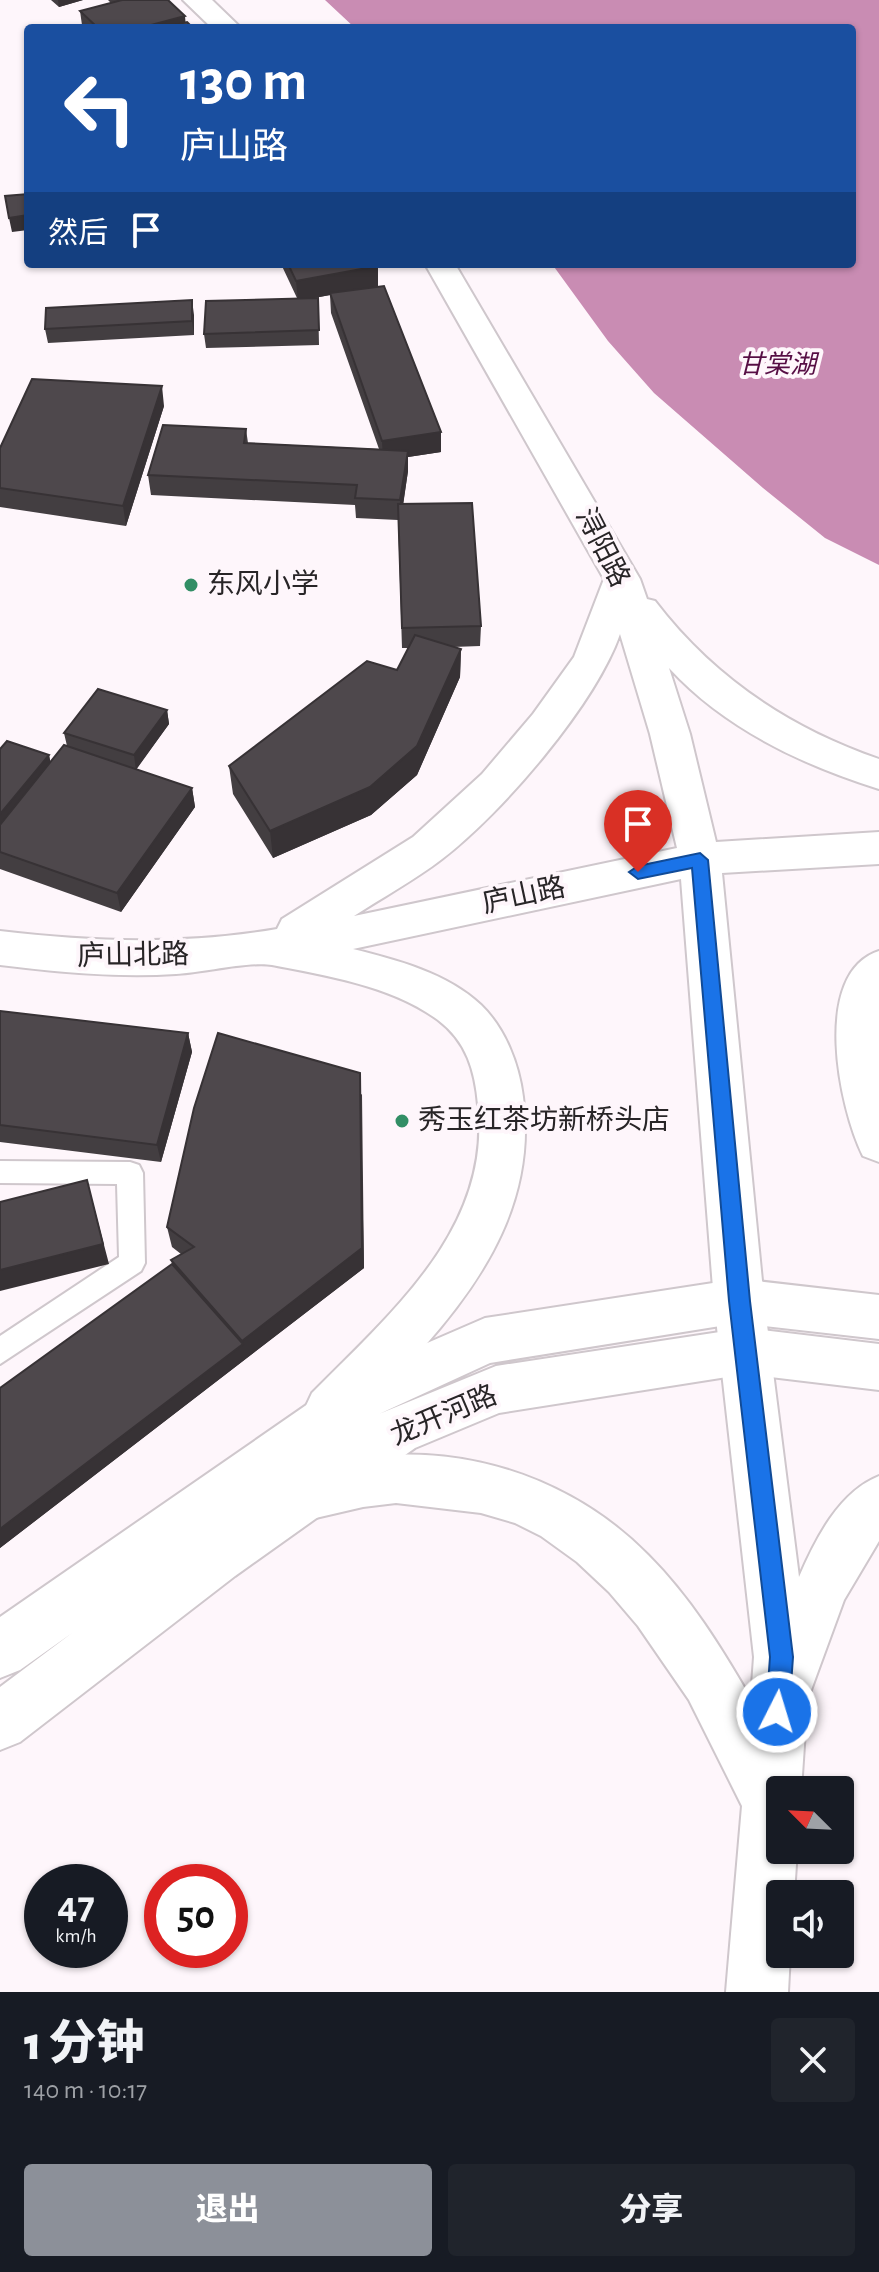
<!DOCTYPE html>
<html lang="zh">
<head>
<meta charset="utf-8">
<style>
	body { margin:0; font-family:"Alegreya Sans","Noto Sans SC",sans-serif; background:#20242c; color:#f1f3f6; height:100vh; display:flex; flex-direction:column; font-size:30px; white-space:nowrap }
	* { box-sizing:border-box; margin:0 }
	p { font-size:26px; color:#9ea1a6 }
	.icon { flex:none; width:44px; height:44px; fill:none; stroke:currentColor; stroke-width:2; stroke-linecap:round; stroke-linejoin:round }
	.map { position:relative; height:1992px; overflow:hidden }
	.panel { display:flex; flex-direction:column; background:#171b24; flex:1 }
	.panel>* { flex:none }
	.guide { position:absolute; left:24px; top:24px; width:832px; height:244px; border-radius:8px; box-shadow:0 2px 6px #0004; background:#1a4fa0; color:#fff; overflow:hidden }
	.needle { width:52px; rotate:294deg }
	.fabs { position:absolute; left:766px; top:1776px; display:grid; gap:16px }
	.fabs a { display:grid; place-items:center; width:88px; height:88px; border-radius:8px; background:#171b24; box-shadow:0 2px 6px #0004; font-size:40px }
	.speed { position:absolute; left:24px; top:1864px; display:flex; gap:16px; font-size:40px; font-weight:700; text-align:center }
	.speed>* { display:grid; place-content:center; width:104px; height:104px; border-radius:50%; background:#171b24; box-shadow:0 2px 6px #0004; line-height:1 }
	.speed small { font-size:20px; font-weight:400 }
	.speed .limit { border:12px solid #d22; background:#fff; color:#111 }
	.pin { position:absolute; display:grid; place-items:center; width:68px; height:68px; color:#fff; margin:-82px -34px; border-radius:50% 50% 50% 0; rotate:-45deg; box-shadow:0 0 8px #0007 }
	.pin .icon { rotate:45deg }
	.me { position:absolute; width:88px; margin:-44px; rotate:5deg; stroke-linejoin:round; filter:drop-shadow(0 0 6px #0008) }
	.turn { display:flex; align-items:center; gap:28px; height:168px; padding:0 24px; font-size:36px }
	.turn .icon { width:104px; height:104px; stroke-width:2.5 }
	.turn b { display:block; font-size:56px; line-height:68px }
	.then { display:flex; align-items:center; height:76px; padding:0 24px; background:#0003; gap:16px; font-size:30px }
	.round { display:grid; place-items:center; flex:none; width:84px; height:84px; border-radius:8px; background:#20242c }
	.head { display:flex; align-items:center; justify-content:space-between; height:136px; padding:0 24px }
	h1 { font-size:48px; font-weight:800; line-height:60px }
	.primary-button { display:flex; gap:16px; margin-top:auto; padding:16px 24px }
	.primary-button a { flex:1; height:92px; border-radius:8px; background:#8c9099; color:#fff; font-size:32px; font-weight:800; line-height:92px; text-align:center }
	.primary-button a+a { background:#20242c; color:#f1f3f6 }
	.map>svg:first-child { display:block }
</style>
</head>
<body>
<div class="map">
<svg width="879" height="1992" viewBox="0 0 879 1992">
	<rect width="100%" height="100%" fill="#fef6fb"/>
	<path fill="#c98cb3" d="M 325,0 L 879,0 L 879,565 L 825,538 L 763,488 L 654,393 L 608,341 L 552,264 L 852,264 L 852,28 L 355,28 Z"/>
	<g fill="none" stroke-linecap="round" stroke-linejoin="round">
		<defs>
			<path id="lane" d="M 0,1161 L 130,1162 L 139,1165 L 143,1173 L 145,1263 L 141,1271 L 0,1364 L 0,1336 L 119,1257 L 117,1184 L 0,1183 Z"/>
			<path id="secondary" d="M 183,0 L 212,0 L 241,28 L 212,28 Z
				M 425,264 L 455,264 L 640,579 L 647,599 L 655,601 C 713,677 789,728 879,759 L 879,789 C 802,765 724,728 669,668 L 690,734 L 716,842 L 879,832 L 879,864 L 722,873 L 764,1301 L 799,1577 C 816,1538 839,1492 879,1476 L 879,1541 L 844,1600 L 807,1701 L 801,1790 L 780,1790 L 780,1850 L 797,1850 L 794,1894 L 780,1894 L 780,1954 L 790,1954 L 788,1992 L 726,1992 L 742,1806 L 689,1700 L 638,1626 L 609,1592 L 577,1562 L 541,1536 L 515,1523 L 481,1513 L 396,1503 L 363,1507 L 307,1520 L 288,1513 L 281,1495 L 288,1477 C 412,1428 556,1461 648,1555 C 690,1597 721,1647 751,1699 L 754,1657 L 714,1301 L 681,879 L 353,949 C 397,960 447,973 481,1005 C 505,1028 519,1064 523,1097 C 536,1197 487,1276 423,1348 C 396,1377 367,1420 330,1434 L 312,1427 L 304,1410 L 312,1393 C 391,1313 492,1228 478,1105 C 475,1071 467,1042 438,1020 C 392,986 328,976 272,965 C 250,961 201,973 176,974 C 117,978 59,972 0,965 L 0,931 C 93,942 184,945 277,929 L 282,919 L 413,837 L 482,774 L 533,714 L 574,657 L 604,579 ZM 620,634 L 650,734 L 677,848 L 354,916 C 383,897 415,880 442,859 C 502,813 595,705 620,634 Z
				M 879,951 L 879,1162 L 863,1156 C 839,1108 811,973 879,951 Z"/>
			<path id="primary" d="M 739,1279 L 879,1295 L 879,1339 L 739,1323 L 490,1363 L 379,1414 L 496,1366 L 746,1328 L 879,1344 L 879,1390 L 746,1374 L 499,1413 L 415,1448 L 235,1576 L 20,1742 L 0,1750 L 0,1687 L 72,1633 L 20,1670 L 0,1678 L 0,1617 L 344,1379 L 485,1318 Z"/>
		</defs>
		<use href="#lane" stroke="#cfc7cc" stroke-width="4"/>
		<use href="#secondary" stroke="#cfc7cc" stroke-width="4"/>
		<use href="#primary" stroke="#cfc7cc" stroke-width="4"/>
		<use href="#lane" fill="#fff" fill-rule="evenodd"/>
		<use href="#secondary" fill="#fff" fill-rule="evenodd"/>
		<use href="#primary" fill="#fff" fill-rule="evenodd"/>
	</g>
	<path fill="#433e41" d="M 51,0 L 83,0 L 59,7 Z
		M 108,0 L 168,0 L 185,22 L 193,28 L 86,28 L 82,25 L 80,11 L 111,3 Z
		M 281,264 L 376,264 L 378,266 L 378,286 L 441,452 L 408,457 L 408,471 L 403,504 L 481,626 L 480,646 L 453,647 L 461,649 L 460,677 L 417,775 L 371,815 L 273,858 L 233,794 L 229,766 L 397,670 L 408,648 L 402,648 L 398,520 L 356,518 L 355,505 L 151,495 L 148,475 L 246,429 L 248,443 L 379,449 L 331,313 L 330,295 L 314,298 L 318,298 L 319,345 L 206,348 L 204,334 L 297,298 Z
		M 194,315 L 194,335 L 48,343 L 45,329 Z
		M 164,406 L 126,526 L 0,507 L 0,448 Z
		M 167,710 L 169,724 L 136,769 L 192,788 L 195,807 L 121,912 L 0,869 L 0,749 L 49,755 L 50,762 L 67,746 L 64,733 Z
		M 0,1011 L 188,1033 L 192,1052 L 161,1162 L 0,1142 Z
		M 362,1094 L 364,1268 L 0,1548 L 0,1388 L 172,1264 L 171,1260 L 181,1254 L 172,1247 L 167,1227 Z"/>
	<path fill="#373235" d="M 58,0 L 83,0 L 59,7 Z
		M 185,16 L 186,28 L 140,28 Z
		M 28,215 L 28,230 L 12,232 L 9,218 Z
		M 378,266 L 378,286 L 298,301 L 296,281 Z
		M 192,300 L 194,315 L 194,335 L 192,321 Z
		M 162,386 L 164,406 L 126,526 L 123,506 Z
		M 441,432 L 441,452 L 408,457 L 408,471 L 401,520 L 400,500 L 383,460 L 382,441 Z
		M 461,649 L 460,677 L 417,775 L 371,815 L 273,858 L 270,831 Z
		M 167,710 L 169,724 L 136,770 L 134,755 Z
		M 49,755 L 52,769 L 0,833 L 0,814 Z
		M 192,788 L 195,807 L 121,912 L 117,893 Z
		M 188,1033 L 192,1052 L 161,1162 L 157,1145 Z
		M 360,1073 L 364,1268 L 0,1548 L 0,1529 L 243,1344 L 242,1341 Z
		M 87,1180 L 109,1264 L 0,1291 L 0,1270 Z"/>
	<path fill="#4e484c" stroke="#373235" stroke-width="2" d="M 122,0 L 168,0 L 185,16 L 140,28 L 98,28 L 80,11 Z
		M 187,22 L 193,28 L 162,28 Z
		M 28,194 L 28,215 L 9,218 L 5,196 Z
		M 288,264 L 376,264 L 378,266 L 296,281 Z
		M 384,286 L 441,432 L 382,441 L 330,293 Z
		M 318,298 L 319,330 L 204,334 L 206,301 Z
		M 192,300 L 192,321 L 45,329 L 46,308 Z
		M 32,379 L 162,386 L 123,506 L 0,488 L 0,448 Z
		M 163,425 L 246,429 L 244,443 L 408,451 L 400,500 L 355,498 L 357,485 L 148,475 Z
		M 472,503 L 481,626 L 402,628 L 398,504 Z
		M 415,635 L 461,649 L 417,746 L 370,787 L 270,831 L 229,766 L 367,661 L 397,670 Z
		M 98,689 L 167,710 L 134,755 L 64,733 Z
		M 7,741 L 49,755 L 0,814 L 0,749 Z
		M 64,745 L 192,788 L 117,893 L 0,852 L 0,825 Z
		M 0,1011 L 188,1033 L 157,1145 L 0,1125 Z
		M 218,1033 L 360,1073 L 362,1248 L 242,1341 L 171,1260 L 194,1247 L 167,1227 L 194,1108 Z
		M 87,1180 L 103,1244 L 0,1270 L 0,1202 Z
		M 172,1264 L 243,1344 L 0,1529 L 0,1388 Z"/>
	<path fill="#1a73e8" stroke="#114b97" stroke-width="2" d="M 700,853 L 708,860 L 750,1301 L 793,1657 L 789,1712 L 786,1721 L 777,1724 L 769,1721 L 766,1712 L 770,1657 L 729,1301 L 692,868 L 638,879 L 629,872 L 638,866 Z"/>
	<g fill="#328e65" stroke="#fef6fb" stroke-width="3">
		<circle cx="191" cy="585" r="8"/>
		<circle cx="402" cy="1121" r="8"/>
	</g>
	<g text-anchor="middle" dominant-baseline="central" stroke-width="8" stroke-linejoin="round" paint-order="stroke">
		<g font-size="26" font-style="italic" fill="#560d44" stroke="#fef6fb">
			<text x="777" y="365">甘棠湖</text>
		</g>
		<g font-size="28" fill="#282527" stroke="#fef6fb">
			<text transform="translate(602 548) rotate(63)">浔阳路</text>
			<text transform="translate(524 896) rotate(-12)">庐山路</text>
			<text transform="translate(133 956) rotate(-1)">庐山北路</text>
			<text transform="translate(444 1416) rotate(-23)">龙开河路</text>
		</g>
		<g font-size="28" fill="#282527" stroke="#fef6fb" text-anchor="start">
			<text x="207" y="585">东风小学</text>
			<text x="418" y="1121">秀玉红茶坊新桥头店</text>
		</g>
	</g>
</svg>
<div class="fabs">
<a><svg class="needle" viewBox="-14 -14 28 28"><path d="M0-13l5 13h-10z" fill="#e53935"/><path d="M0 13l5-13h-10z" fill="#9ea1a6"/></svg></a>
<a><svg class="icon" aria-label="sound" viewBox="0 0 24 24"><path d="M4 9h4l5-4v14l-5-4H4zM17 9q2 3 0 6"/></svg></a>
</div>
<div class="speed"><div>47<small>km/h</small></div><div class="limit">50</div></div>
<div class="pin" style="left:638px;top:872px;background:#d93025"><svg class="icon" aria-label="arrive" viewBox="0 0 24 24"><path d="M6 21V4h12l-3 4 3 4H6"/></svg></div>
<svg class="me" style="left:777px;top:1712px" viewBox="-20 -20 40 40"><circle r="17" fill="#1a73e8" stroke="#fff" stroke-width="3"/><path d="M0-11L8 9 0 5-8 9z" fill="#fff"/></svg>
<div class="guide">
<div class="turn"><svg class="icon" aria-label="left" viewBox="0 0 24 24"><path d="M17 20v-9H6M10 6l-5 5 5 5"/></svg><div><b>130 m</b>庐山路</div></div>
<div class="then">然后<svg class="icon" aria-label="arrive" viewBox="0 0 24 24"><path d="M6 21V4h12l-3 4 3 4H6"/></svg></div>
</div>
</div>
<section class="panel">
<div class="head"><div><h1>1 分钟</h1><p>140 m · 10:17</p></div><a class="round"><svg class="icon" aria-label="close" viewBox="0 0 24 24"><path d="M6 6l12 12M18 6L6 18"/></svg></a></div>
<div class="primary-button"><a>退出</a><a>分享</a></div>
</section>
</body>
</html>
